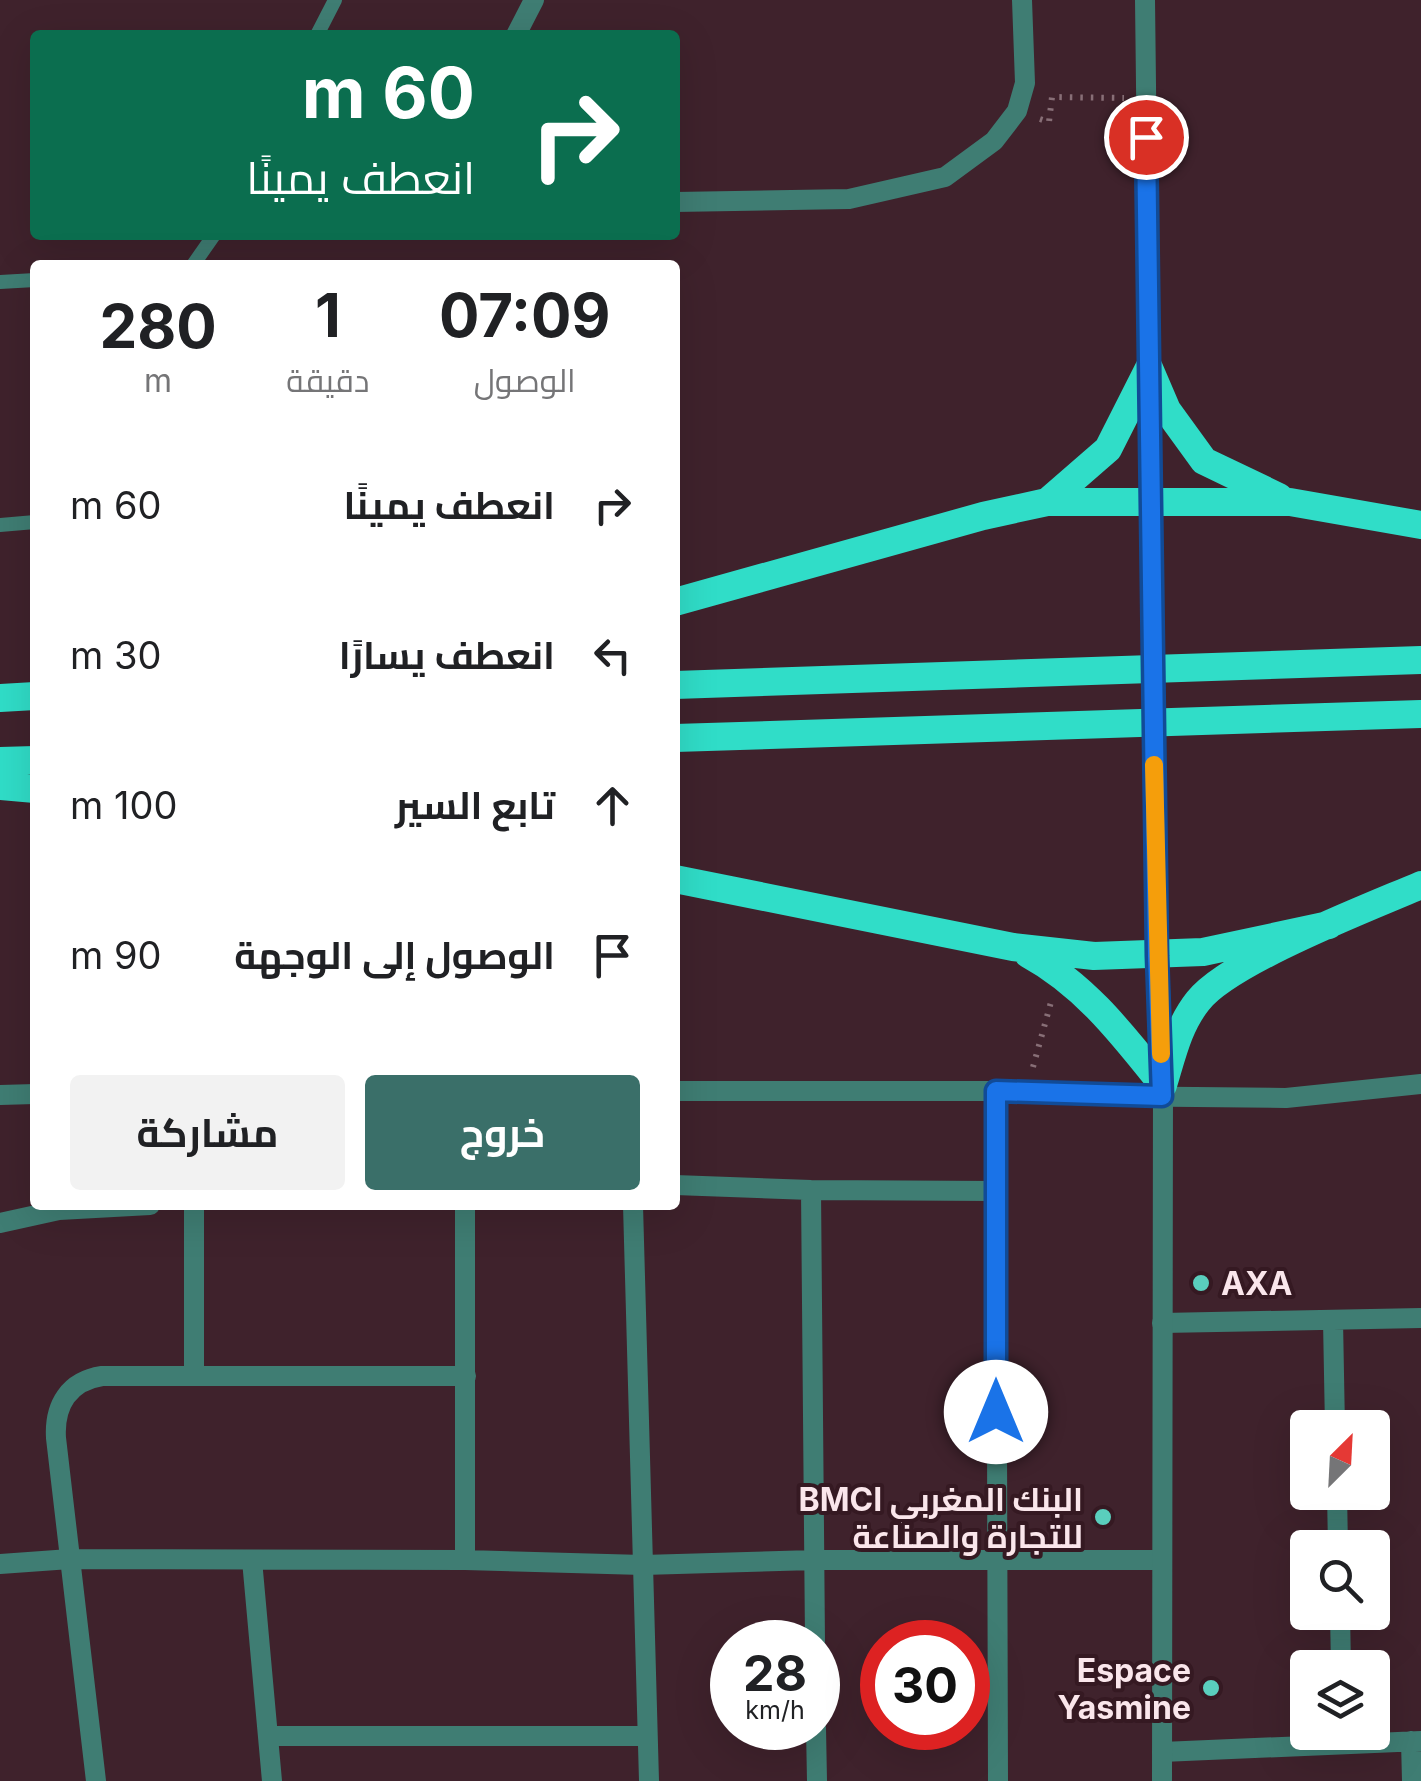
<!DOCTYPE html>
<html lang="ar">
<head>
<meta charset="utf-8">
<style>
	body { margin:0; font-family:Inter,Cairo,sans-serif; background:#f2f2f2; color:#202124; direction:rtl; height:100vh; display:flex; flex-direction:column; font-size:38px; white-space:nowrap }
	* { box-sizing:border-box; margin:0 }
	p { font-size:32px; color:#757577 }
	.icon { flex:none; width:55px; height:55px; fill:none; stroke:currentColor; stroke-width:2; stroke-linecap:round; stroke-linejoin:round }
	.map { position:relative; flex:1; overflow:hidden; direction:ltr }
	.panel { position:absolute; left:30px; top:260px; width:650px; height:950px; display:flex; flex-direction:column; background:#fff; border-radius:10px; box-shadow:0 10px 40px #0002; direction:rtl }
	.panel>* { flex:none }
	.hud { position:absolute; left:30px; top:30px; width:650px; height:210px; border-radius:10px; box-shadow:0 10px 40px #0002; direction:rtl; background:#0b6e4f; color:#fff; overflow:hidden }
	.needle { width:65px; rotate:24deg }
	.buttons { position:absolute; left:1290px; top:1410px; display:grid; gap:20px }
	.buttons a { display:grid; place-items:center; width:100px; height:100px; border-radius:10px; background:#fff; box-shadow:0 10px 40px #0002; font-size:50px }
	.speed { position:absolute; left:710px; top:1620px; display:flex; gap:20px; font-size:50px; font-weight:700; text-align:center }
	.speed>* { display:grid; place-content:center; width:130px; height:130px; border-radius:50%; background:#fff; box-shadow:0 10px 40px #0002; line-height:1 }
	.speed small { font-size:25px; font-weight:400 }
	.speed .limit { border:15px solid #d22; background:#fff; color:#111 }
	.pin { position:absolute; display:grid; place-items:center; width:85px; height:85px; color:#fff; margin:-42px; border:5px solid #fff; border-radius:50%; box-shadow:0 2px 10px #0007 }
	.me { position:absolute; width:110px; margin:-55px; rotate:0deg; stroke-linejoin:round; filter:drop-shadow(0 0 8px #0008) }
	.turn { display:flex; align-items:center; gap:35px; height:210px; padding:0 40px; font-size:45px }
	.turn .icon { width:130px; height:130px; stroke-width:2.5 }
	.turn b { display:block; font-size:70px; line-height:85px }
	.eta { display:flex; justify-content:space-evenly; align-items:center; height:170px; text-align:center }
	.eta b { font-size:60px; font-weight:700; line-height:70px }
	.primary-button { display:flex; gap:20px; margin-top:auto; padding:20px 40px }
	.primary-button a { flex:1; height:115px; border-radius:10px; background:#3a6f69; color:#fff; font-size:40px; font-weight:700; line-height:115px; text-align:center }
	.primary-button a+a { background:#f2f2f2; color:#202124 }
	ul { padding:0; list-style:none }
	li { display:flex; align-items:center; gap:30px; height:150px; padding:0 40px }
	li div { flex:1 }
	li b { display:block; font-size:38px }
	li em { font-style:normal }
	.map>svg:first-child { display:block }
</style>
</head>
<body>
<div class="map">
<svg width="1421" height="1781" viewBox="0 0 1421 1781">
	<rect width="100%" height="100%" fill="#3f222c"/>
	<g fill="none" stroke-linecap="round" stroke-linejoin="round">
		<path stroke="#886f77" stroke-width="6" stroke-dasharray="2.5 8" stroke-linecap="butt" d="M 1040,119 L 1049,122 L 1052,97 L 1124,98
			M 1033,1067 L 1051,1002"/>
		<path stroke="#3f7d73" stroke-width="14" d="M 317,35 L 335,0
			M 193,265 L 214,235
			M 0,282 L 35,280
			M 0,525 L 35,522"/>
		<path stroke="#3f7d73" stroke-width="20" d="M 516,35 L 534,0
			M 675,202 L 849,199 L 945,177 L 994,141 L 1017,111 L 1025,83 L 1022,0
			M 675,1091 L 996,1091 L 1092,1096 L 1286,1098 L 1421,1084
			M 996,1091 L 998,1781
			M 0,1095 L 35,1094
			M 675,1185 L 811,1190 L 995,1191
			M 811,1190 L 815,1642
			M 465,1205 L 465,1560
			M 633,1205 L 649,1781
			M 0,1223 L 59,1210 L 150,1205
			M 1333,1320 L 1335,1428
			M 1162,1323 L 1421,1318
			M 194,1376 L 194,1205
			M 1337,1492 L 1338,1548
			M 252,1560 L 272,1781
			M 0,1564 L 70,1559 L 465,1560 L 643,1565 L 814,1560 L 1161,1560
			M 1340,1612 L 1341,1668
			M 816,1728 L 817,1781
			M 268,1736 L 646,1736
			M 1411,1741 L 1412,1781
			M 1162,1752 L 1421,1741
			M 96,1781 L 56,1438 C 54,1405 69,1381 102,1376 L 466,1376"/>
		<path stroke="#3f7d73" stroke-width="20" d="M 1145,0 L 1152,594
			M 1155,825 L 1163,1085 L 1162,1781"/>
		<path stroke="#30ddc8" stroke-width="28" d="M 1149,368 L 1167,410 L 1204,461 L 1279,497
			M 1047,502 L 1108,449 L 1149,368
			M 675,602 L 983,516 L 1047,502 L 1290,502 L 1421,525
			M 675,685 L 1421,660
			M 0,698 L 35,696
			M 675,738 L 1421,714
			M 0,761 L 35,760
			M 0,786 L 35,789
			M 675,879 L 1013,947 L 1094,956 L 1203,952 L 1329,925
			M 1028,954 C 1085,985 1123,1035 1163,1085
			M 1163,1085 C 1172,1056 1178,1026 1198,1001 C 1229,961 1370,907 1421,885"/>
		<path stroke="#3f7d73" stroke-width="20" d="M 1152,594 L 1155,825"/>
	</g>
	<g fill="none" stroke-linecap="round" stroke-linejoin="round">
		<defs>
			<path id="route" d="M 996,1412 L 996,1091 L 1162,1096 L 1157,956 L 1146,137"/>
		</defs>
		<use href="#route" stroke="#114b97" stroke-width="25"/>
		<use href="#route" stroke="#1a73e8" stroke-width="18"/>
		<path stroke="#f59e0b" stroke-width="18" d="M 1154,765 L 1161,1054"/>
	</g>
	<g fill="#5acebd" stroke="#351922" stroke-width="4">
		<circle cx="1201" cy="1283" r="10"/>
		<circle cx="1103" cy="1517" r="10"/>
		<circle cx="1211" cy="1688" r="10"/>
	</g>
	<g text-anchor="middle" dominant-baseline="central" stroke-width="8" stroke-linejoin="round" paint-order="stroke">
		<g font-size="32" font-weight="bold" fill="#fae6eb" stroke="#351922" text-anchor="end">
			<text x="1221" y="1283" text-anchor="start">AXA</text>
			<text x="1083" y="1499">BMCI البنك المغربي<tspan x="1083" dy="37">للتجارة والصناعة</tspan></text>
			<text x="1191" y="1670">Espace<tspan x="1191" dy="37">Yasmine</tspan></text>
		</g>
	</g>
</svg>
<div class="buttons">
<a><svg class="needle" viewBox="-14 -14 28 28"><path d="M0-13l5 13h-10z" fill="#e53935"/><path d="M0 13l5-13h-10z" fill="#757577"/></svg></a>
<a><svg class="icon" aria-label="search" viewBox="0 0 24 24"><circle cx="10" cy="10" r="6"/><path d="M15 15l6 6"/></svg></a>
<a><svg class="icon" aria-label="layers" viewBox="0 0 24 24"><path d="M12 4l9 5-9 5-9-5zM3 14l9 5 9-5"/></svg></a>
</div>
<div class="speed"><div>28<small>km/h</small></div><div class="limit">30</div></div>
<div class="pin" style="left:1146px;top:137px;background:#d93025"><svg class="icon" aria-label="arrive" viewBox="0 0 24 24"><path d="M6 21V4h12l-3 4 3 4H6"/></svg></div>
<svg class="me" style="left:996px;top:1412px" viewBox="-20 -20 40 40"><circle r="19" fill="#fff"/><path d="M0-13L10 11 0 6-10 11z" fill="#1a73e8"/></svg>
<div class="hud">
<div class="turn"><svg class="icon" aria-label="right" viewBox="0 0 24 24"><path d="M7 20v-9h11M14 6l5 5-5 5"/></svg><div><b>60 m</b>انعطف يمينًا</div></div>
</div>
<section class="panel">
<div class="eta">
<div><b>07:09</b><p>الوصول</p></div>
<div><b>1</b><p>دقيقة</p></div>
<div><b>280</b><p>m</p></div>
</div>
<ul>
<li><svg class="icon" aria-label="right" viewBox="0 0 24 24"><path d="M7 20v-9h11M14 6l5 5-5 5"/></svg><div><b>انعطف يمينًا</b></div><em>60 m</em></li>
<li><svg class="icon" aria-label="left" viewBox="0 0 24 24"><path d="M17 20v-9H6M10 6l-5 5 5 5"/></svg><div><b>انعطف يسارًا</b></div><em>30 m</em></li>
<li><svg class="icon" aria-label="ahead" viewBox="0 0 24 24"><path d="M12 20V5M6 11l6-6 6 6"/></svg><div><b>تابع السير</b></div><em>100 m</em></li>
<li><svg class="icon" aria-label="arrive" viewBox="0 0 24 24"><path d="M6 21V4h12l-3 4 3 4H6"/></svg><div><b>الوصول إلى الوجهة</b></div><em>90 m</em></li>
</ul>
<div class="primary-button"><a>خروج</a><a>مشاركة</a></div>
</section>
</div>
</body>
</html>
